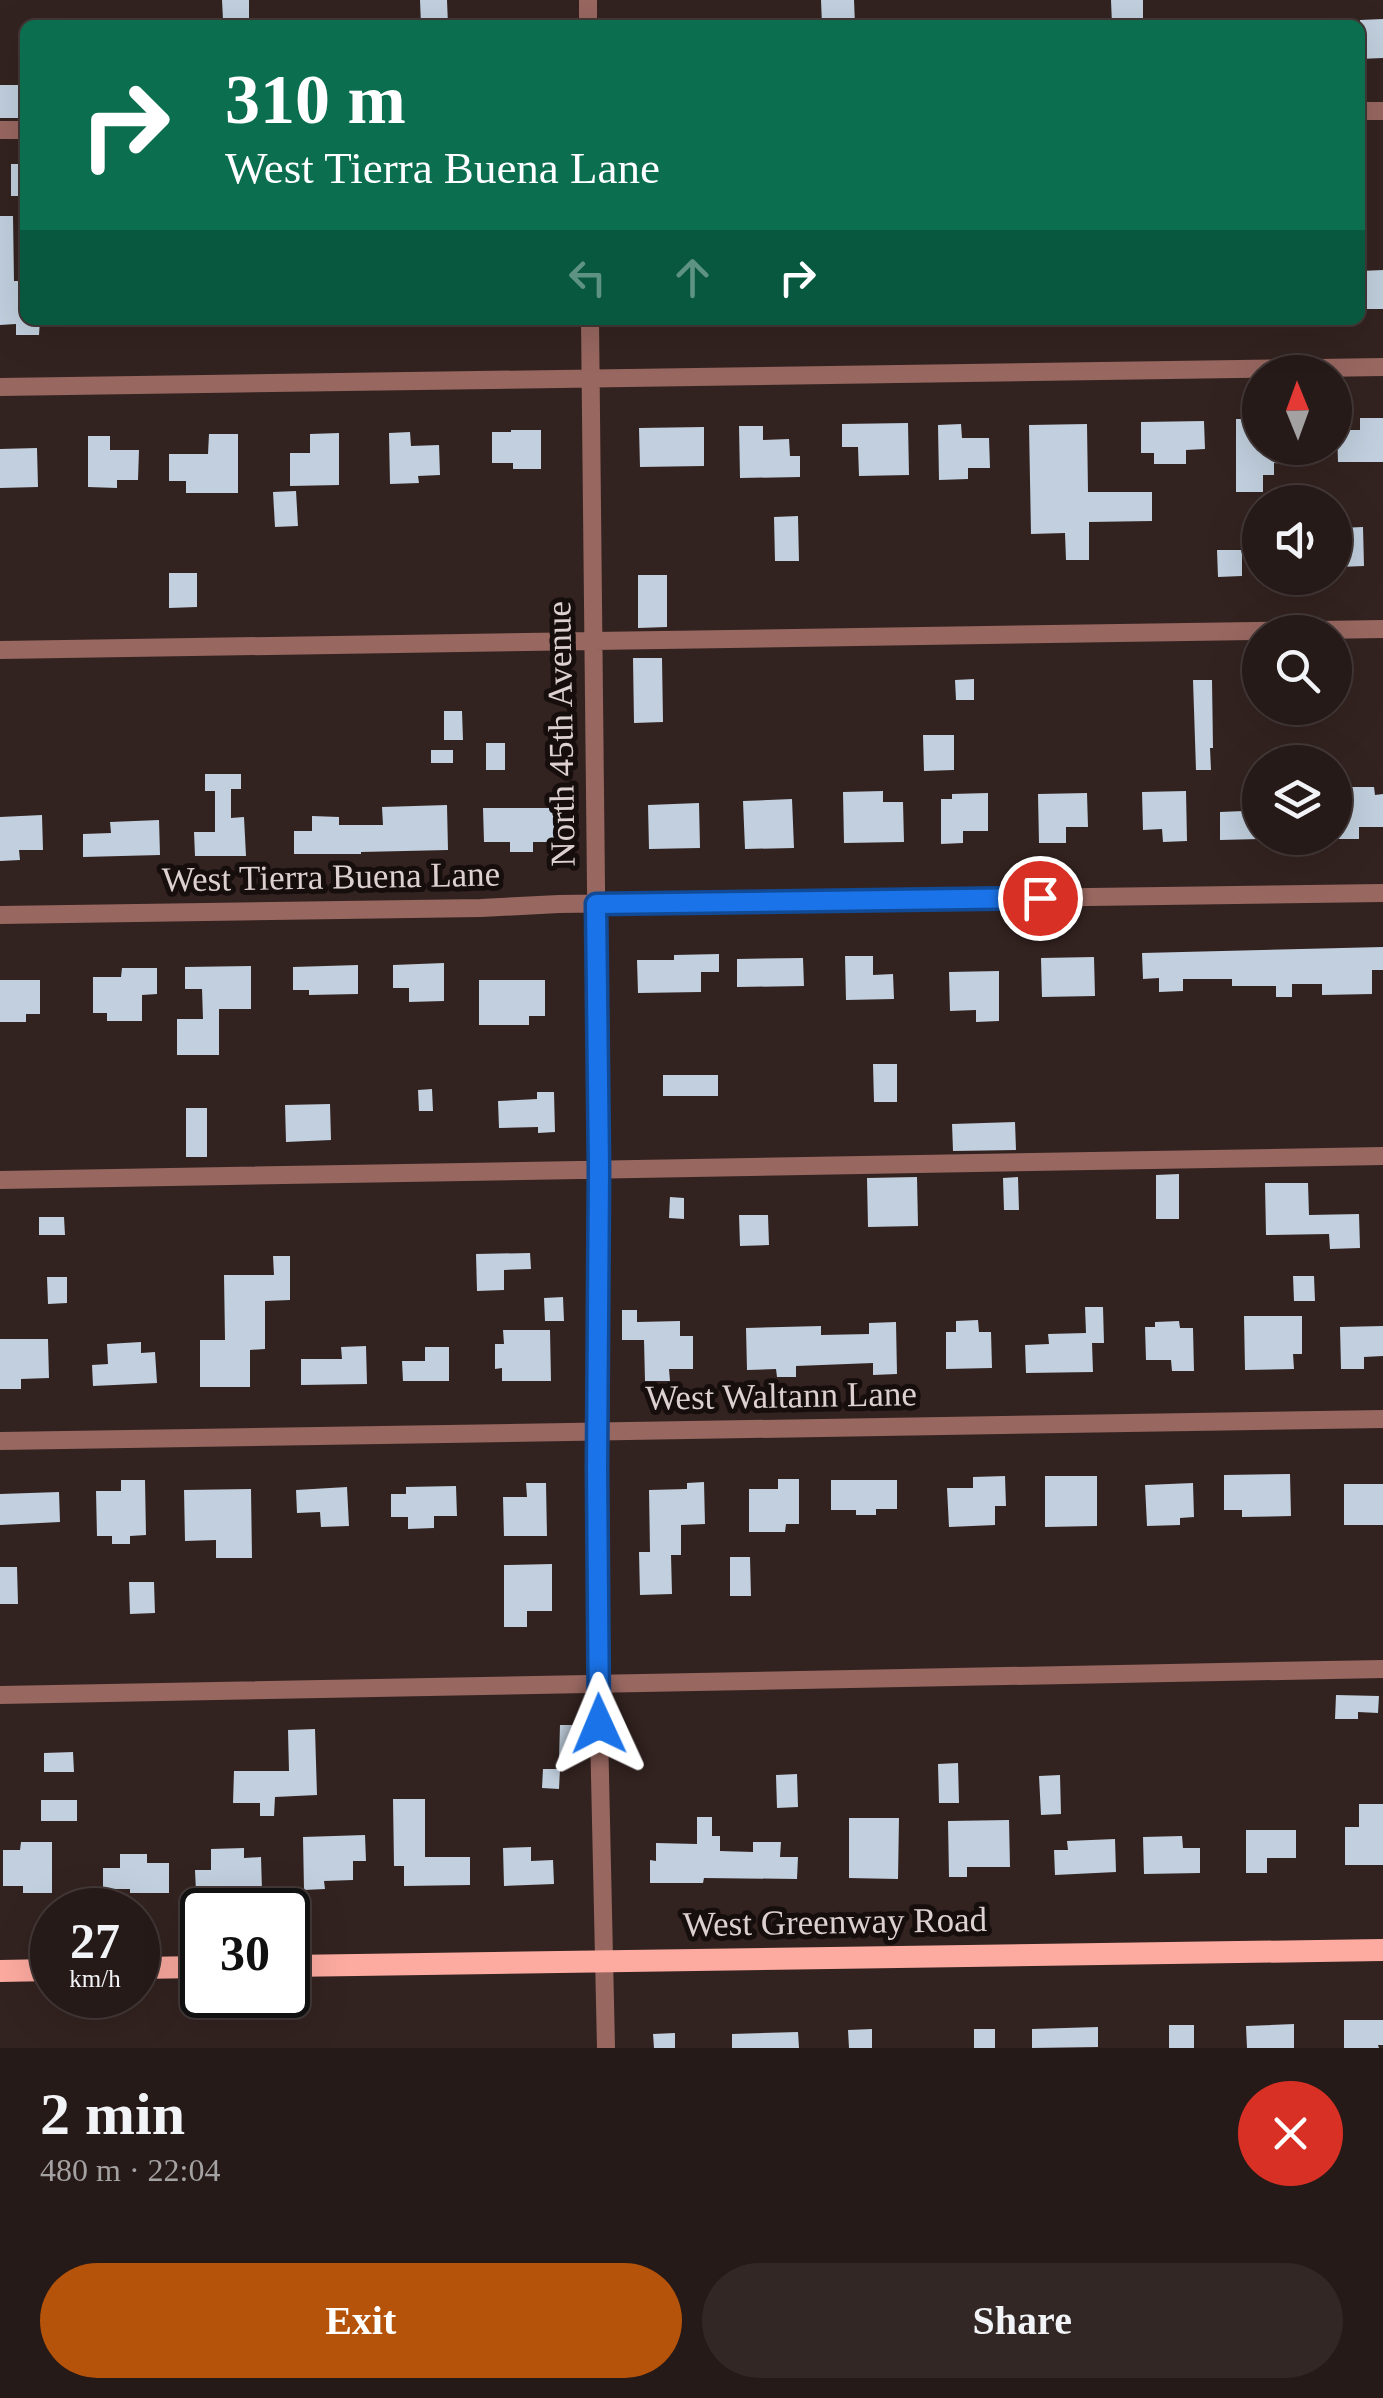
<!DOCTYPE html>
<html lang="en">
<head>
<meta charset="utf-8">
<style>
	body { margin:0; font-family:"Times New Roman",serif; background:#322725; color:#f1f3f6; height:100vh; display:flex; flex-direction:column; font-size:38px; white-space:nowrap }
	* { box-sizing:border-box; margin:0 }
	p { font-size:32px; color:#a4a1a2 }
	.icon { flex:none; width:55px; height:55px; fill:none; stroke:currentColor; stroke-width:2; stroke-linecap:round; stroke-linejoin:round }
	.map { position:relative; height:2048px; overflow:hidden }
	.panel { display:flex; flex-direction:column; background:#261a18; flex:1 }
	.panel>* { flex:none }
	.hud { position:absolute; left:20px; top:20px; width:1345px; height:305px; border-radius:15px; box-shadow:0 10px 40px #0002,0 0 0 2px #423837; background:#0b6e4f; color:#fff; overflow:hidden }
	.needle { width:65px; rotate:359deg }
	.controls { position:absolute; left:1242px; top:355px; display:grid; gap:20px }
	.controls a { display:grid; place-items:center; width:110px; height:110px; border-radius:50%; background:#261a18; box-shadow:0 10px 40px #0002,0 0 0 2px #423837; font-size:50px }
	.speed { position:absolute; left:30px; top:1888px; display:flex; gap:20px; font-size:50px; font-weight:700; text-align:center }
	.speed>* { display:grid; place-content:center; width:130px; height:130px; border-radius:50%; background:#261a18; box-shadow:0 10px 40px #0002,0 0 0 2px #423837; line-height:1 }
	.speed small { font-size:25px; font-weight:400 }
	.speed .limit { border:5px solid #111; border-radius:15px; background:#fff; color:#111 }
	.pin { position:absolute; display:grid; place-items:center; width:85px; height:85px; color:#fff; margin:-42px; border:5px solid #fff; border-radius:50%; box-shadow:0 2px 10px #0007 }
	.me { position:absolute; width:110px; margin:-55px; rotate:359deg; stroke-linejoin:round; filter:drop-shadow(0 0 8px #0008) }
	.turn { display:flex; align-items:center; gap:35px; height:210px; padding:0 40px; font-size:45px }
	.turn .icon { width:130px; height:130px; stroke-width:2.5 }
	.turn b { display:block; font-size:70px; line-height:85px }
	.lanes { display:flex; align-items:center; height:95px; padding:0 40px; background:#0003; justify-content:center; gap:50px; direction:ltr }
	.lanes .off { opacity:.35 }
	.round { display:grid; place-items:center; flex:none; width:105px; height:105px; border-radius:52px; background:#322725 }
	.overview { display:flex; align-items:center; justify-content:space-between; height:170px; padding:0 40px }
	h1 { font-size:60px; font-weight:600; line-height:75px }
	.action { display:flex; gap:20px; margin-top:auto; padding:20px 40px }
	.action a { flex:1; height:115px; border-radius:60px; background:#b45309; color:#fff; font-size:40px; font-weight:600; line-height:115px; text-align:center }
	.action a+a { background:#322725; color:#f1f3f6 }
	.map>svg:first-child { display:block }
</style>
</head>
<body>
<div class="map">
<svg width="1383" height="2048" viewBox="0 0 1383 2048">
	<rect width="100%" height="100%" fill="#332320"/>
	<path fill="#c1cfde" d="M 222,0 L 249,0 L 249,20 L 223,20 Z
		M 420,0 L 447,0 L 448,25 L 421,25 Z
		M 821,0 L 854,0 L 855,25 L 822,25 Z
		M 1111,0 L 1143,0 L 1143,25 L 1112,25 Z
		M 1383,19 L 1383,58 L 1360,59 L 1360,20 Z
		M 0,85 L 25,85 L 25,118 L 0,118 Z
		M 11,164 L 24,164 L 25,196 L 11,196 Z
		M 0,216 L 13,216 L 14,281 L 25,281 L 25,320 L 40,320 L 39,335 L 16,335 L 16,324 L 0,325 Z
		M 1383,270 L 1383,309 L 1360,309 L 1360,271 Z
		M 1360,418 L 1383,418 L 1383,462 L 1338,462 L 1337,430 L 1360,430 Z
		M 1236,419 L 1258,419 L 1260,448 L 1287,448 L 1287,464 L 1274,463 L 1274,475 L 1263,475 L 1263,492 L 1236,492 Z
		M 1204,421 L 1205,449 L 1186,450 L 1186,464 L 1154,464 L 1154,453 L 1141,453 L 1141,422 Z
		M 908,423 L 909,475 L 859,476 L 858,447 L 842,447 L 842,424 Z
		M 961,424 L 962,438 L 989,438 L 990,468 L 968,468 L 968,479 L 939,480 L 938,425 Z
		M 1087,424 L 1088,492 L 1152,492 L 1152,521 L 1089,522 L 1089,560 L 1066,560 L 1065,533 L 1031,534 L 1029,425 Z
		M 739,426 L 763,426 L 763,440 L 789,439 L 790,456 L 800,456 L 800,477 L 740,478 Z
		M 704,427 L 704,466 L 640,467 L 639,428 Z
		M 511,430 L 541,430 L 541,469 L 513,469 L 513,463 L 492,463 L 492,432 L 511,432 Z
		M 410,432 L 411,446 L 439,445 L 440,475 L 418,476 L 419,483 L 390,484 L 389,433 Z
		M 339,433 L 339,485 L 290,486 L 290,453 L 310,453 L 310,434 Z
		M 209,434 L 238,434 L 238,493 L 186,493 L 186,481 L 169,481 L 169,454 L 208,454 Z
		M 88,436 L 110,436 L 110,450 L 139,450 L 138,480 L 117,480 L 117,488 L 88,487 Z
		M 37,448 L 38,487 L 0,488 L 0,449 Z
		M 296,491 L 298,526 L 275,527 L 273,492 Z
		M 798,516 L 799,561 L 775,561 L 774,517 Z
		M 1363,527 L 1364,566 L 1339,567 L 1339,528 Z
		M 1217,550 L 1242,550 L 1242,576 L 1218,577 Z
		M 169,573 L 197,573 L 197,607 L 169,608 Z
		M 638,575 L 667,575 L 667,627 L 638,628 Z
		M 633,658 L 662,658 L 663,722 L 634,723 Z
		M 974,679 L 974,700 L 956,700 L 955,680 Z
		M 1193,680 L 1212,680 L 1213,748 L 1210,748 L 1211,770 L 1196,770 Z
		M 444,711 L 462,711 L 463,740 L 444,740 Z
		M 923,735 L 954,735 L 954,770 L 924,771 Z
		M 486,743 L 505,743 L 505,770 L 486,770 Z
		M 431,750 L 453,750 L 453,763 L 431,763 Z
		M 205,774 L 241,774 L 241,789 L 231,789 L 231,818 L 244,817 L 246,856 L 195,856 L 194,832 L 215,832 L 215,791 L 205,791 Z
		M 1338,787 L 1374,787 L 1375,795 L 1383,794 L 1383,827 L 1359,827 L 1359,839 L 1337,839 L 1335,796 L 1338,796 Z
		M 883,791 L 883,802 L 903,802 L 904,842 L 844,843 L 843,792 Z
		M 1186,791 L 1187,841 L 1163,842 L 1162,829 L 1143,830 L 1142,792 Z
		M 988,793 L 988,831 L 963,831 L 963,843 L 941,844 L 941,799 L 952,799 L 952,794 Z
		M 1087,793 L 1088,827 L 1066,827 L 1066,843 L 1039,843 L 1038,794 Z
		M 792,799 L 794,848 L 745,849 L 743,801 Z
		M 1244,802 L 1260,802 L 1260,839 L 1220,840 L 1220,812 L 1244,811 Z
		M 699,803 L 700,848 L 649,849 L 648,805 Z
		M 447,805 L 448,850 L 361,852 L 361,854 L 294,854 L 294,831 L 312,831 L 312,816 L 339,817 L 339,825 L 383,825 L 382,807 Z
		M 483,808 L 557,808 L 557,842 L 533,842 L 533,852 L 510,852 L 510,842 L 484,842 Z
		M 42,815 L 43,850 L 19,850 L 20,860 L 0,861 L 0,817 Z
		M 159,820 L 160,855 L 83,857 L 83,834 L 111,833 L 110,822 Z
		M 1383,947 L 1383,970 L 1372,970 L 1372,994 L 1322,995 L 1322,984 L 1292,984 L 1292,997 L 1276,997 L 1276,986 L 1232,986 L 1232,979 L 1183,979 L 1183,991 L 1159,992 L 1159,978 L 1143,979 L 1142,953 Z
		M 719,954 L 719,972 L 701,972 L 701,992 L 638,993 L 637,960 L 674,960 L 674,955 Z
		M 845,956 L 873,956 L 873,975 L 893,974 L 894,999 L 846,1000 Z
		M 1094,957 L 1095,996 L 1042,997 L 1041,958 Z
		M 803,958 L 804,986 L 737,987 L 737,959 Z
		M 444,963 L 444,1001 L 409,1002 L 409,988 L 393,988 L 393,965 Z
		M 358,965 L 358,994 L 309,995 L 309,990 L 293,990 L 293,967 Z
		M 251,966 L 251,1009 L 219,1009 L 219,1055 L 177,1055 L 177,1019 L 203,1019 L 202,989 L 185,989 L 185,967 Z
		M 122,968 L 157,968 L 157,994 L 142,995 L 142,1021 L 107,1021 L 107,1013 L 93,1013 L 93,977 L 121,977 Z
		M 999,971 L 999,1021 L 976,1022 L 976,1010 L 950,1011 L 949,972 Z
		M 0,980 L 40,980 L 40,1014 L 26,1014 L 26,1022 L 0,1022 Z
		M 479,980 L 545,980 L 545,1016 L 529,1016 L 529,1025 L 479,1025 Z
		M 873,1064 L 897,1064 L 897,1102 L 874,1102 Z
		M 663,1075 L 718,1075 L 718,1096 L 663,1096 Z
		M 432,1089 L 433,1111 L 419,1111 L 418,1090 Z
		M 537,1092 L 554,1092 L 555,1132 L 538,1133 L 538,1127 L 499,1128 L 498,1101 L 537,1099 Z
		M 330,1104 L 331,1140 L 286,1142 L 285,1105 Z
		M 186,1108 L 207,1108 L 207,1157 L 186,1157 Z
		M 1015,1122 L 1016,1150 L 953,1151 L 952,1124 Z
		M 1179,1174 L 1179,1219 L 1156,1219 L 1156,1175 Z
		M 917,1177 L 918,1226 L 868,1227 L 867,1178 Z
		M 1018,1177 L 1019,1210 L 1004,1210 L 1003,1178 Z
		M 1265,1183 L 1308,1183 L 1309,1215 L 1359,1214 L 1360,1248 L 1330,1249 L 1329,1234 L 1266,1235 Z
		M 670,1197 L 684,1198 L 684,1219 L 669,1218 Z
		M 739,1215 L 768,1215 L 769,1245 L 740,1246 Z
		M 39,1217 L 64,1217 L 65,1235 L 39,1235 Z
		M 530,1253 L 531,1269 L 504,1270 L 504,1290 L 477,1291 L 476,1254 Z
		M 273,1256 L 290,1256 L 290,1300 L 265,1301 L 265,1349 L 250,1350 L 250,1387 L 200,1387 L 200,1340 L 225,1340 L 224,1275 L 274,1275 Z
		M 1293,1276 L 1314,1276 L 1315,1301 L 1294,1301 Z
		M 47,1277 L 67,1277 L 67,1303 L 48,1304 Z
		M 563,1297 L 564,1321 L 545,1321 L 544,1298 Z
		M 1085,1307 L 1103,1307 L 1104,1343 L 1092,1343 L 1093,1372 L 1026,1373 L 1025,1345 L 1049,1344 L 1048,1334 L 1086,1333 Z
		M 622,1310 L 637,1310 L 637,1322 L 680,1321 L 680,1336 L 693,1336 L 693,1369 L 669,1369 L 670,1381 L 645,1381 L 644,1340 L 622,1340 Z
		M 1244,1316 L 1302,1316 L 1302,1354 L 1293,1354 L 1294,1369 L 1245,1370 Z
		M 978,1320 L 979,1332 L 991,1332 L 992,1368 L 946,1369 L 946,1332 L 956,1332 L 956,1321 Z
		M 1179,1321 L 1180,1328 L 1193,1328 L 1194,1371 L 1172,1371 L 1171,1360 L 1146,1360 L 1145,1327 L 1155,1327 L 1155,1322 Z
		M 896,1322 L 897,1374 L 873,1375 L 873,1363 L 796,1366 L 796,1377 L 777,1377 L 776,1369 L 747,1370 L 746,1328 L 821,1326 L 821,1335 L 869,1334 L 869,1323 Z
		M 1383,1326 L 1383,1356 L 1364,1357 L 1364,1369 L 1341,1369 L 1340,1327 Z
		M 503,1330 L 550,1330 L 551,1381 L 502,1381 L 502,1368 L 495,1369 L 495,1344 L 504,1344 Z
		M 0,1339 L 48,1339 L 49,1378 L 21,1379 L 21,1389 L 0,1389 Z
		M 141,1342 L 141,1353 L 155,1352 L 157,1383 L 93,1386 L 92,1365 L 108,1364 L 107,1344 Z
		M 366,1346 L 367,1384 L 301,1385 L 301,1359 L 342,1359 L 341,1347 Z
		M 425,1347 L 449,1347 L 449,1381 L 403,1381 L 402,1361 L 425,1361 Z
		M 1290,1474 L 1291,1516 L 1242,1517 L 1242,1510 L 1224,1510 L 1224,1475 Z
		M 1005,1476 L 1006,1506 L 995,1506 L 995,1525 L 949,1527 L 947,1488 L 973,1488 L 973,1477 Z
		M 1045,1476 L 1097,1476 L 1097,1526 L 1045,1527 Z
		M 778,1479 L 799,1479 L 799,1524 L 786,1524 L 785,1532 L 749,1532 L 749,1489 L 778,1489 Z
		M 121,1480 L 145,1480 L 146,1535 L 130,1536 L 130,1544 L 112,1544 L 112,1536 L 97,1536 L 96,1491 L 121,1491 Z
		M 831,1480 L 897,1480 L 897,1509 L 876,1509 L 876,1515 L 856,1515 L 856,1510 L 831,1510 Z
		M 704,1482 L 705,1524 L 681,1525 L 681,1555 L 671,1555 L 672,1594 L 640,1595 L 639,1552 L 650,1552 L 649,1490 L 687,1489 L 687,1483 Z
		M 526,1483 L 546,1483 L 547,1536 L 504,1536 L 503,1497 L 527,1497 Z
		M 1193,1483 L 1194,1517 L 1180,1518 L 1180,1525 L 1147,1526 L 1145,1485 Z
		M 1344,1484 L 1383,1484 L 1383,1525 L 1344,1525 Z
		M 456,1486 L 457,1516 L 434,1516 L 434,1528 L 408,1529 L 408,1517 L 391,1517 L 391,1494 L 406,1494 L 406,1487 Z
		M 347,1487 L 349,1526 L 321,1527 L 320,1512 L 297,1513 L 296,1490 Z
		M 251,1489 L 252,1558 L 216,1558 L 216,1540 L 185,1541 L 184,1490 Z
		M 59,1492 L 60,1522 L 0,1525 L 0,1494 Z
		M 730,1557 L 750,1557 L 751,1596 L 730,1596 Z
		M 552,1564 L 552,1611 L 527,1611 L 527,1627 L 504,1627 L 504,1565 Z
		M 0,1567 L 17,1567 L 18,1604 L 0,1604 Z
		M 129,1582 L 154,1582 L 155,1613 L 130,1614 Z
		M 1336,1695 L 1379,1696 L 1378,1713 L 1358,1712 L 1358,1719 L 1335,1719 Z
		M 560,1725 L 577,1725 L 576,1760 L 559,1759 Z
		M 315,1729 L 317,1795 L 275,1797 L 274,1816 L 260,1816 L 260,1803 L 233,1803 L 234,1771 L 289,1771 L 288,1730 Z
		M 73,1752 L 74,1772 L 44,1772 L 44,1753 Z
		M 958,1763 L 959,1803 L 939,1803 L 938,1764 Z
		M 543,1769 L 560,1769 L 559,1789 L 542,1788 Z
		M 797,1774 L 798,1807 L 777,1808 L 776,1775 Z
		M 1060,1775 L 1061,1814 L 1041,1815 L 1039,1776 Z
		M 393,1799 L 425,1799 L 425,1857 L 470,1857 L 470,1885 L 404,1886 L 404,1866 L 394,1866 Z
		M 41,1800 L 77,1800 L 77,1821 L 41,1821 Z
		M 1359,1804 L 1383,1804 L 1383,1865 L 1345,1865 L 1345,1827 L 1359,1827 Z
		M 697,1817 L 712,1817 L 712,1836 L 720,1836 L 720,1851 L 753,1852 L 753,1842 L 781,1842 L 780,1857 L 798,1857 L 797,1879 L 704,1878 L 703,1883 L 650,1883 L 650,1860 L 656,1861 L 656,1843 L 697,1844 Z
		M 849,1818 L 899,1818 L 898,1879 L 849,1878 Z
		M 1009,1820 L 1010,1867 L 967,1867 L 967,1877 L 949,1877 L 948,1821 Z
		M 1246,1830 L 1296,1830 L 1296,1858 L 1267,1858 L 1267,1873 L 1246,1873 Z
		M 365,1835 L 366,1861 L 353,1861 L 353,1880 L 324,1881 L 325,1889 L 304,1890 L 303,1837 Z
		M 1182,1836 L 1183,1848 L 1200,1848 L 1200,1873 L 1144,1874 L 1143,1837 Z
		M 1115,1839 L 1116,1872 L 1055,1875 L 1054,1850 L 1068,1850 L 1067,1841 Z
		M 21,1842 L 52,1842 L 52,1893 L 23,1893 L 23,1886 L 3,1886 L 3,1850 L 20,1850 Z
		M 531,1847 L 531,1861 L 553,1860 L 554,1884 L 504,1886 L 503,1848 Z
		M 244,1848 L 244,1858 L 261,1857 L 262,1890 L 196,1892 L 195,1870 L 211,1870 L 211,1849 Z
		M 120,1854 L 147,1854 L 147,1863 L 169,1863 L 169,1893 L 130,1893 L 130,1889 L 103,1889 L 103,1868 L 120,1868 Z
		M 1344,2020 L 1383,2020 L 1383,2045 L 1378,2045 L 1379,2048 L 1344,2048 Z
		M 1294,2024 L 1294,2048 L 1247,2048 L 1246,2026 Z
		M 1169,2025 L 1194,2025 L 1194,2048 L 1169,2048 Z
		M 1098,2027 L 1098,2047 L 1032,2048 L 1032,2029 Z
		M 872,2029 L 872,2048 L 849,2048 L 848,2030 Z
		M 974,2029 L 995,2029 L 995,2048 L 974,2048 Z
		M 798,2032 L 799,2048 L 732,2048 L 732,2034 Z
		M 675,2033 L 675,2048 L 654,2048 L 653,2034 Z"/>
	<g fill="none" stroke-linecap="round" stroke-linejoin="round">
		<path stroke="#986760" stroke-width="18" d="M 588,0 L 588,25
			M 1360,111 L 1383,111
			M 0,130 L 25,130
			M 590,320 L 599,1169 L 598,1685 L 606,2048
			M 0,387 L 1383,367
			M 0,650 L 1383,629
			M 0,915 L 481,908 L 559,904 L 1383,893
			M 0,1180 L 1383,1156
			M 0,1441 L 1383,1419
			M 0,1695 L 1383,1669"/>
		<path stroke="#fdaba0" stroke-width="22" d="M 288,1966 L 1383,1950
			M 138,1968 L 202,1967
			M 0,1971 L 52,1970"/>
	</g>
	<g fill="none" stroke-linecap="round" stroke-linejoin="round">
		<defs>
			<path id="route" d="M 599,1724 L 597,1468 L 599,1169 L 596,904 L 1040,898"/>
		</defs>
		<use href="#route" stroke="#114b97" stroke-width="25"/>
		<use href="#route" stroke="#1a73e8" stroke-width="18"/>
	</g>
	<g text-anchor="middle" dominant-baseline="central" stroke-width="10" stroke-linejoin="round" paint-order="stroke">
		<g font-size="35" fill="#ddd1d0" stroke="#160e0d">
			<text transform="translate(561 734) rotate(-91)">North 45th Avenue</text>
			<text transform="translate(331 877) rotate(-1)">West Tierra Buena Lane</text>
			<text transform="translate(781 1396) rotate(-1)">West Waltann Lane</text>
			<text transform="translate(835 1922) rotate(-1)">West Greenway Road</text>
		</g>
	</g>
</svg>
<div class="controls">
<a><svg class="needle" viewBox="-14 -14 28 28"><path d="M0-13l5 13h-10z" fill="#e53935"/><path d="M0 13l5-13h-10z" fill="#a4a1a2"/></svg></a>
<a><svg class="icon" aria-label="sound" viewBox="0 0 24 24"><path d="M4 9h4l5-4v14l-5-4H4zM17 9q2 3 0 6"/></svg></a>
<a><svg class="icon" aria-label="search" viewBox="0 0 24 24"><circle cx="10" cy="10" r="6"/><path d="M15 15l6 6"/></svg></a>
<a><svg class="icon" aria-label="layers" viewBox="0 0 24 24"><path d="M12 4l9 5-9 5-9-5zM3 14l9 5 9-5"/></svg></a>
</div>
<div class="speed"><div>27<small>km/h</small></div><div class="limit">30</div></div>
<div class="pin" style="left:1040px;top:898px;background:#d93025"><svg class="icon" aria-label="arrive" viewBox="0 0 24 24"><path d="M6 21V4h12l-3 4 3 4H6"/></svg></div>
<svg class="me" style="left:599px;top:1724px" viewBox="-20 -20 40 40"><path d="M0-17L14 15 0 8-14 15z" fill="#1a73e8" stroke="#fff" stroke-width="4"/></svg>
<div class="hud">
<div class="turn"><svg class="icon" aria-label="right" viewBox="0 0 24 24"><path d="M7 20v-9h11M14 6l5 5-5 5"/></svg><div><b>310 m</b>West Tierra Buena Lane</div></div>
<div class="lanes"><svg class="icon off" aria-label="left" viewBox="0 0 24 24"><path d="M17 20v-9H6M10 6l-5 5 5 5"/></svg><svg class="icon off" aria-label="ahead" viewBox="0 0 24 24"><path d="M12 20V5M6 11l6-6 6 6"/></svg><svg class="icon" aria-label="right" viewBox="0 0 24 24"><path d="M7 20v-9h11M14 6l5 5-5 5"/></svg></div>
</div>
</div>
<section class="panel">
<div class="overview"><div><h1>2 min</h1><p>480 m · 22:04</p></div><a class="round" style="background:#d93025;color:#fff"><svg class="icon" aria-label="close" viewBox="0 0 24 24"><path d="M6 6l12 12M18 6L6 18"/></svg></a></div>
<div class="action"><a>Exit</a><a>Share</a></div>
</section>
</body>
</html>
